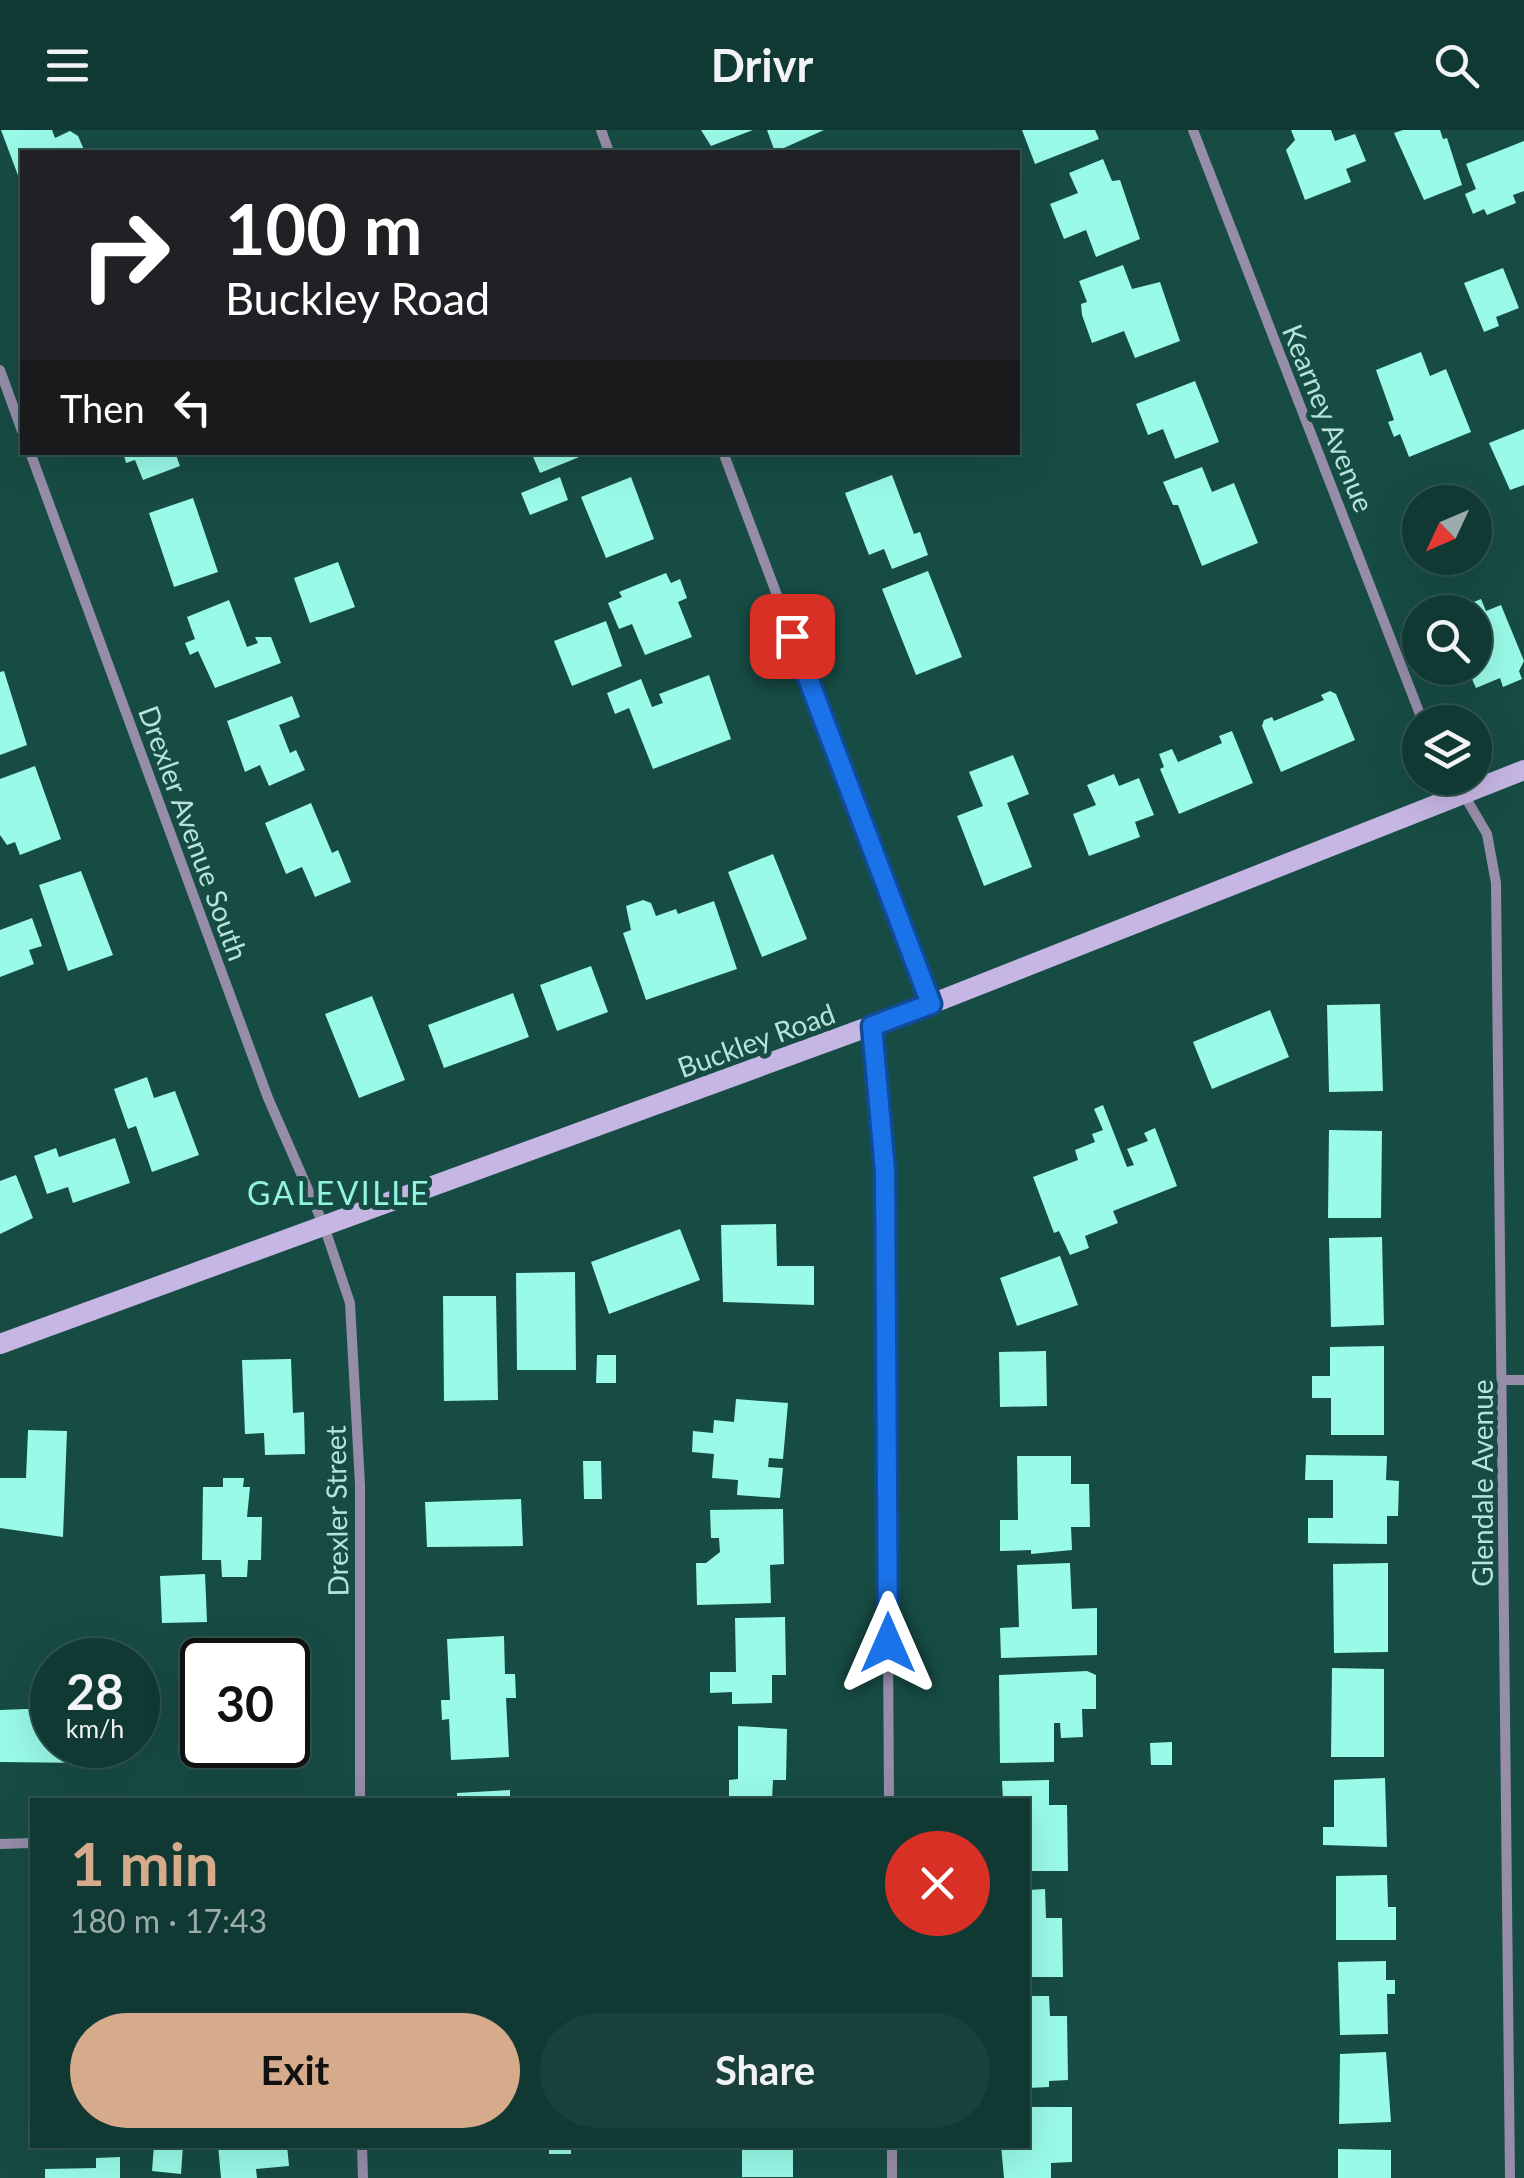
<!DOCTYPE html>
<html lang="en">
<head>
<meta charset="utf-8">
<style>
	body { margin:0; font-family:Lato,sans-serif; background:#1a403b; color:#f1f3f6; height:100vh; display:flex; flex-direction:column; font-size:38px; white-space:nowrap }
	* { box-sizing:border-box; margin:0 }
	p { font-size:32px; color:#9cacac }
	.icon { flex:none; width:55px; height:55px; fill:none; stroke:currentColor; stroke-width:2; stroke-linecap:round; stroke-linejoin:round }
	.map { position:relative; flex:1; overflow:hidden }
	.sheet { position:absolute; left:30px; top:1668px; width:1000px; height:350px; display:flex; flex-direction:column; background:#113933; border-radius:0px; box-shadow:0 10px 40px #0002,0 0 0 2px #30534e }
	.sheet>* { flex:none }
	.banner { position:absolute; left:20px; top:20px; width:1000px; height:305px; border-radius:0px; box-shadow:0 10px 40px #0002,0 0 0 2px #30534e; background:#202124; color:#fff; overflow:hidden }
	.needle { width:65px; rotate:226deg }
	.buttons { position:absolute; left:1402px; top:355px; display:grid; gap:20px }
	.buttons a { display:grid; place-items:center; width:90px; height:90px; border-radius:50%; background:#113933; box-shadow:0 10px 40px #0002,0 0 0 2px #30534e; font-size:50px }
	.speed { position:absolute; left:30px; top:1508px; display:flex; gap:20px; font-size:50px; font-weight:700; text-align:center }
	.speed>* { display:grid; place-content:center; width:130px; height:130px; border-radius:50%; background:#113933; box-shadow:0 10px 40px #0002,0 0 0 2px #30534e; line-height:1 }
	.speed small { font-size:25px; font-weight:400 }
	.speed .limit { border:5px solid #111; border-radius:15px; background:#fff; color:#111 }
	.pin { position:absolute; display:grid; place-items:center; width:85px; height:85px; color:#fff; margin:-42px; border-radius:20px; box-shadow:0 5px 15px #0006 }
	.me { position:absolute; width:110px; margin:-55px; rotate:0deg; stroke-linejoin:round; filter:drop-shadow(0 0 8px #0008) }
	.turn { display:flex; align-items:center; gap:35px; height:210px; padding:0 40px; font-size:45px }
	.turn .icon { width:130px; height:130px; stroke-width:2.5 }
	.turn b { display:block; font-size:70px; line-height:85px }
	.then { display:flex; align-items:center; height:95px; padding:0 40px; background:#0003; gap:20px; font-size:38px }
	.round { display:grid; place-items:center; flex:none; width:105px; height:105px; border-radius:52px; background:#1a403b }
	.headline { display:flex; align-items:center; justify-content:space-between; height:170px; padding:0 40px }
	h1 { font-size:60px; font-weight:700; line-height:75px; color:#d6ab8b }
	.primary-button { display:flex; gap:20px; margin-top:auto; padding:20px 40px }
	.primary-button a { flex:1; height:115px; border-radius:60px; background:#d6ab8b; color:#111; font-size:40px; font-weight:700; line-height:115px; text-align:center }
	.primary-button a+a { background:#1a403b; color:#f1f3f6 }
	header { display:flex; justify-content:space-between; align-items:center; height:130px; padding:0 40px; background:#113933; font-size:45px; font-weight:700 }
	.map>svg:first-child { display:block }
</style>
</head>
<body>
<header><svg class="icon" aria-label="menu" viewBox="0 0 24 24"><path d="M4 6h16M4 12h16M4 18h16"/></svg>Drivr<svg class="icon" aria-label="search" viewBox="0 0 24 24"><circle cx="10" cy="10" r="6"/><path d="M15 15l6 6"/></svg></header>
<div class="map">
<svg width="1524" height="2048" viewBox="0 0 1524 2048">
	<rect width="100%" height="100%" fill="#174c44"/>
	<path fill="#99fae8" d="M 1,0 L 52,0 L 55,8 L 70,1 L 78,6 L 85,22 L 22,22 L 22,56 Z
		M 701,0 L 753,0 L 711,16 Z
		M 767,0 L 824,0 L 775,22 Z
		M 1022,0 L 1095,0 L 1099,9 L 1035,34 Z
		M 1291,0 L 1331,0 L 1335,11 L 1355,4 L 1366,31 L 1346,39 L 1351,52 L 1305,70 L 1286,20 L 1295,10 Z
		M 1403,0 L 1440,0 L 1443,9 L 1447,8 L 1462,55 L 1424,70 L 1394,3 Z
		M 1524,11 L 1524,61 L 1513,65 L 1516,73 L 1487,85 L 1484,79 L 1473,84 L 1465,64 L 1476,59 L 1466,34 Z
		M 1103,29 L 1112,51 L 1120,50 L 1140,109 L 1096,127 L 1086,100 L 1064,109 L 1050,74 L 1078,63 L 1069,43 Z
		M 1123,135 L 1132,159 L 1160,152 L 1180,211 L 1135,228 L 1124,201 L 1092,213 L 1082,185 L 1081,174 L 1087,172 L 1079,151 Z
		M 1503,138 L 1519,178 L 1496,187 L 1499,196 L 1484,202 L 1464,153 Z
		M 1421,222 L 1430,246 L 1446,239 L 1471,302 L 1409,327 L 1400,304 L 1394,307 L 1388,292 L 1394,290 L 1376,240 Z
		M 1195,251 L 1219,312 L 1175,329 L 1163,299 L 1148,305 L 1136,274 Z
		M 1524,299 L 1524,355 L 1510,360 L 1489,313 Z
		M 123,322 L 175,322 L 180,336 L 143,350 L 135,330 L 126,333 Z
		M 531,322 L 589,322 L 589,323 L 540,343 Z
		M 1202,337 L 1212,362 L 1234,353 L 1258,413 L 1202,436 L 1178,375 L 1173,375 L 1163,352 Z
		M 892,345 L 914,404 L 920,402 L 928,425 L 892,439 L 884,419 L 869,425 L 845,363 Z
		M 560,347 L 568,370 L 530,385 L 521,363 Z
		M 631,347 L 654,409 L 606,428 L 581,367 Z
		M 193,368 L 218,442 L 174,457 L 149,383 Z
		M 338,432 L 355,477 L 310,493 L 294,448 Z
		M 928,441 L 962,527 L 916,545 L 882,459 Z
		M 666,443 L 671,453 L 680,449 L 687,468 L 678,472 L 692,507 L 645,525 L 632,494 L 619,499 L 608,473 L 622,467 L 619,462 Z
		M 1481,469 L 1486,481 L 1501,475 L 1524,531 L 1519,541 L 1522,549 L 1503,557 L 1500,548 L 1476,558 L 1467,538 L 1475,538 L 1475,482 L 1463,482 L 1461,477 Z
		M 229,470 L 247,517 L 258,513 L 255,507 L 271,507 L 281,533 L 215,558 L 198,521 L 190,525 L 185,513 L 195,509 L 187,487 Z
		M 606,491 L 622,536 L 572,556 L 554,511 Z
		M 4,541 L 27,615 L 0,625 L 0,542 Z
		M 709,545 L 731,609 L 653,639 L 629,578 L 615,584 L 607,563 L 641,549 L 652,577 L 663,573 L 659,564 Z
		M 1330,561 L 1336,564 L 1355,610 L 1281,642 L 1262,596 L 1264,590 L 1272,587 L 1274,591 L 1324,570 L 1321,565 Z
		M 292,566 L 300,587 L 279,595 L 290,623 L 296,620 L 305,640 L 269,656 L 260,635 L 245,642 L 227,591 Z
		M 1232,601 L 1253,653 L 1179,684 L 1160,639 L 1164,637 L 1159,624 L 1172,619 L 1178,632 L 1222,613 L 1219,606 Z
		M 1013,625 L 1029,664 L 1007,673 L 1032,737 L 984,756 L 957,686 L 983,676 L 969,642 Z
		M 35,636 L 61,709 L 20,725 L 15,712 L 7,715 L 0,705 L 0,649 Z
		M 1114,644 L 1119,656 L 1139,648 L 1154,685 L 1135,692 L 1140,707 L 1089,726 L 1073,684 L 1096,675 L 1087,655 Z
		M 311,673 L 332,723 L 338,720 L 351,752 L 315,767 L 302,737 L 286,744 L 265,693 Z
		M 773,724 L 807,809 L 762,827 L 728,742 Z
		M 81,741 L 113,825 L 68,841 L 39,755 Z
		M 643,770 L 651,773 L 656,786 L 676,779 L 678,784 L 714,771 L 737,839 L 646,870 L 623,803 L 631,800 L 626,776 Z
		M 32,788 L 42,816 L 29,820 L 34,834 L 0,847 L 0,800 Z
		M 591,836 L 608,882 L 557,901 L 540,855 Z
		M 513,863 L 529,907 L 444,938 L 428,895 Z
		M 372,866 L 405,950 L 359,968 L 325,884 Z
		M 1380,874 L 1383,961 L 1329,962 L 1327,875 Z
		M 1270,880 L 1289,927 L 1212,959 L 1193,912 Z
		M 147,947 L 154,968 L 175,961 L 199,1025 L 152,1042 L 136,996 L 128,999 L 114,959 Z
		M 1103,975 L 1127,1037 L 1134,1035 L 1127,1019 L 1148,1011 L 1144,1003 L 1155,998 L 1177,1056 L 1113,1081 L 1118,1093 L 1085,1106 L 1089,1118 L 1070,1125 L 1059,1101 L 1054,1103 L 1033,1047 L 1078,1030 L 1075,1020 L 1095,1012 L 1092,1004 L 1103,1000 L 1094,979 Z
		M 1329,1000 L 1382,1001 L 1381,1088 L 1328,1088 Z
		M 115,1008 L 130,1053 L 73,1073 L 68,1057 L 47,1064 L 34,1026 L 56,1018 L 59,1027 Z
		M 16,1045 L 33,1088 L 0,1104 L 0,1051 Z
		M 776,1094 L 777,1136 L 814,1136 L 814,1175 L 723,1172 L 721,1095 Z
		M 680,1099 L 700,1150 L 609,1184 L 591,1132 Z
		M 1382,1107 L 1384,1195 L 1331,1197 L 1329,1108 Z
		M 1060,1126 L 1078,1175 L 1017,1196 L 1000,1148 Z
		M 575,1142 L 576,1240 L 517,1240 L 516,1143 Z
		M 443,1166 L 496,1166 L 498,1270 L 444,1271 Z
		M 1384,1216 L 1384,1305 L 1331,1305 L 1331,1268 L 1312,1268 L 1312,1246 L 1330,1246 L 1330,1217 Z
		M 1046,1221 L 1047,1276 L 1000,1277 L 999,1222 Z
		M 597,1225 L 616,1225 L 616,1253 L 596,1253 Z
		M 291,1229 L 293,1283 L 304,1282 L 305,1324 L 265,1325 L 264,1303 L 245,1304 L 242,1230 Z
		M 736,1269 L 788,1273 L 783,1329 L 769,1328 L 768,1337 L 783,1338 L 780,1368 L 737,1365 L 738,1350 L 712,1348 L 714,1324 L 692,1322 L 693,1301 L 713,1303 L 714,1290 L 734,1292 Z
		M 28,1300 L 67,1301 L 63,1407 L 0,1398 L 0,1348 L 26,1348 Z
		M 1306,1325 L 1387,1326 L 1386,1350 L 1399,1351 L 1398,1386 L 1387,1386 L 1387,1414 L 1308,1413 L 1308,1388 L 1333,1388 L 1333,1350 L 1305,1350 Z
		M 1017,1326 L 1071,1326 L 1071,1354 L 1089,1354 L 1090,1397 L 1071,1397 L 1072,1420 L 1031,1424 L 1031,1420 L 1000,1421 L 1000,1390 L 1018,1390 Z
		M 583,1331 L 601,1331 L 602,1369 L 584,1369 Z
		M 223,1348 L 244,1348 L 243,1357 L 250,1357 L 247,1387 L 262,1387 L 261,1430 L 248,1430 L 247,1447 L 222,1447 L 221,1430 L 202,1430 L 203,1357 L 223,1357 Z
		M 521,1369 L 523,1416 L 427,1417 L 425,1372 Z
		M 783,1379 L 784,1434 L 770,1435 L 771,1473 L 697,1475 L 696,1433 L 706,1433 L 720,1422 L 719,1408 L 711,1408 L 710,1380 Z
		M 1070,1433 L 1072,1479 L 1097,1478 L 1097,1525 L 1001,1528 L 1000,1498 L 1019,1497 L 1017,1435 Z
		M 1388,1433 L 1388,1522 L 1334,1523 L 1333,1434 Z
		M 205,1444 L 207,1492 L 162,1493 L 160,1446 Z
		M 785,1487 L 786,1545 L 772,1545 L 772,1573 L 732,1574 L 732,1562 L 710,1563 L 710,1542 L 736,1542 L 735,1488 Z
		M 504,1506 L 505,1544 L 515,1544 L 516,1568 L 506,1568 L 509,1627 L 451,1630 L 449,1589 L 442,1590 L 441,1570 L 450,1570 L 447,1509 Z
		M 1332,1538 L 1384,1539 L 1384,1627 L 1331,1627 Z
		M 1087,1541 L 1096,1545 L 1096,1579 L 1082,1579 L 1083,1607 L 1061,1608 L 1060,1593 L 1054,1593 L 1054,1632 L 1000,1633 L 999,1545 Z
		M 52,1578 L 52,1615 L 85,1615 L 86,1633 L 0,1632 L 0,1580 Z
		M 738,1596 L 787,1599 L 786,1650 L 773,1650 L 772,1670 L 729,1670 L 729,1650 L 738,1649 Z
		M 1172,1612 L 1172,1635 L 1151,1635 L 1150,1613 Z
		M 1385,1648 L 1387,1717 L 1323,1715 L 1323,1697 L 1334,1697 L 1334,1650 Z
		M 1049,1650 L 1049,1675 L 1067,1675 L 1068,1741 L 1028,1741 L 1028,1670 L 1003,1670 L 1002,1651 Z
		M 510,1660 L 510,1670 L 457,1670 L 457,1663 Z
		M 1387,1745 L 1388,1777 L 1396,1777 L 1396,1810 L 1336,1810 L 1336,1746 Z
		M 1045,1759 L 1046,1788 L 1062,1788 L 1063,1847 L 1028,1847 L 1028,1760 Z
		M 1386,1831 L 1386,1850 L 1395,1850 L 1395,1864 L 1387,1864 L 1388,1904 L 1340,1905 L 1338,1832 Z
		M 1028,1866 L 1049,1866 L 1050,1886 L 1067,1886 L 1068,1950 L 1049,1951 L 1049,1957 L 1028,1958 Z
		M 1386,1922 L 1391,1992 L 1339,1994 L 1340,1924 Z
		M 1028,1977 L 1072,1977 L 1072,2032 L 1051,2033 L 1051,2048 L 1004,2048 L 1001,2015 L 1028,2015 Z
		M 154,2015 L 183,2015 L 181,2044 L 152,2041 Z
		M 218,2015 L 287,2015 L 289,2036 L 256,2039 L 257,2048 L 221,2048 Z
		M 549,2015 L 571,2015 L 571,2024 L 549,2024 Z
		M 714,2015 L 793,2015 L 793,2047 L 742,2047 L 742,2019 L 714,2019 Z
		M 1338,2019 L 1391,2020 L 1391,2048 L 1338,2048 Z
		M 120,2027 L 120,2048 L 45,2048 L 45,2039 L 96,2038 L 96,2028 Z"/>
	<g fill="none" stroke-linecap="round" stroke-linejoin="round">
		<path stroke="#968da9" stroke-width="10" d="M 601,0 L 609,22
			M 1193,0 L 1423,592
			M 0,240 L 22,301
			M 30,322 L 268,968 L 324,1096 L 350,1173 L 360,1355 L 360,1670
			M 723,322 L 931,873
			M 1454,648 L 1487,704 L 1496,753 L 1510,2048
			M 872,897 L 885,1041 L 889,1670
			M 1503,1250 L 1524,1250
			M 0,1714 L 32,1713
			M 362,2015 L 363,2048
			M 892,2015 L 892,2048"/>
		<path stroke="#c5b6e3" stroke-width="20" d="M 0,1214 L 931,874 L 1524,640"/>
	</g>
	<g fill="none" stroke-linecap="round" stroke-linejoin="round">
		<defs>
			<path id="route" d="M 792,506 L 931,874 L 872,896 L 885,1041 L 888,1513"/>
		</defs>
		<use href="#route" stroke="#114b97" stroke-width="25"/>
		<use href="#route" stroke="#1a73e8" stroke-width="18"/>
	</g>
	<g text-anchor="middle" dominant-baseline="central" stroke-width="10" stroke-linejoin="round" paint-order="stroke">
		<g font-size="28" fill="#b7e3da" stroke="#174c44">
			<text transform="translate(1329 288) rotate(68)">Kearney Avenue</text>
			<text transform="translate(194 703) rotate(70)">Drexler Avenue South</text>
			<text transform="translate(756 910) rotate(-20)">Buckley Road</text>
			<text transform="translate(1482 1353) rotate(-90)">Glendale Avenue</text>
			<text transform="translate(336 1381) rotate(-91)">Drexler Street</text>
		</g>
		<g font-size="32" letter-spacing="2.5" fill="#93f3e2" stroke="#174c44">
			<text x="339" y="1062">GALEVILLE</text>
		</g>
	</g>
</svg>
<div class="buttons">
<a><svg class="needle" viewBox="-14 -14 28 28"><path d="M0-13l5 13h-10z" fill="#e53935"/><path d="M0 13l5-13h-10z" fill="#9cacac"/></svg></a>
<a><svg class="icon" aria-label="search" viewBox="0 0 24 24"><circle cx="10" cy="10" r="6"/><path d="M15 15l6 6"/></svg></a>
<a><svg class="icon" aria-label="layers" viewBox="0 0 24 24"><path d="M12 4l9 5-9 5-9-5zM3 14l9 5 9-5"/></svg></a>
</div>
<div class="speed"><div>28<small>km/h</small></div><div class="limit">30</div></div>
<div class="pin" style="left:792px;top:506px;background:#d93025"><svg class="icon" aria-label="arrive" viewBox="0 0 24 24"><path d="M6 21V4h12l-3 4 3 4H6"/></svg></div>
<svg class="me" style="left:888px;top:1513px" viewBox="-20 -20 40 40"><path d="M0-17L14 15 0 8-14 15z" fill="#1a73e8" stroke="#fff" stroke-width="4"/></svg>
<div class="banner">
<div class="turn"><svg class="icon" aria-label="right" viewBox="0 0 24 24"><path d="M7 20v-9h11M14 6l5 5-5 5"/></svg><div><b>100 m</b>Buckley Road</div></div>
<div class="then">Then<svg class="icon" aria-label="left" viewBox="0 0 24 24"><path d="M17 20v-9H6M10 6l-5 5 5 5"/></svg></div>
</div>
<section class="sheet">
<div class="headline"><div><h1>1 min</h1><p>180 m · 17:43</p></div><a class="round" style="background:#d93025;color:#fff"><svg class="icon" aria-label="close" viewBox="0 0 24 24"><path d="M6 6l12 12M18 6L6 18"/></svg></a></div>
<div class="primary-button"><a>Exit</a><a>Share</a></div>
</section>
</div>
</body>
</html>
